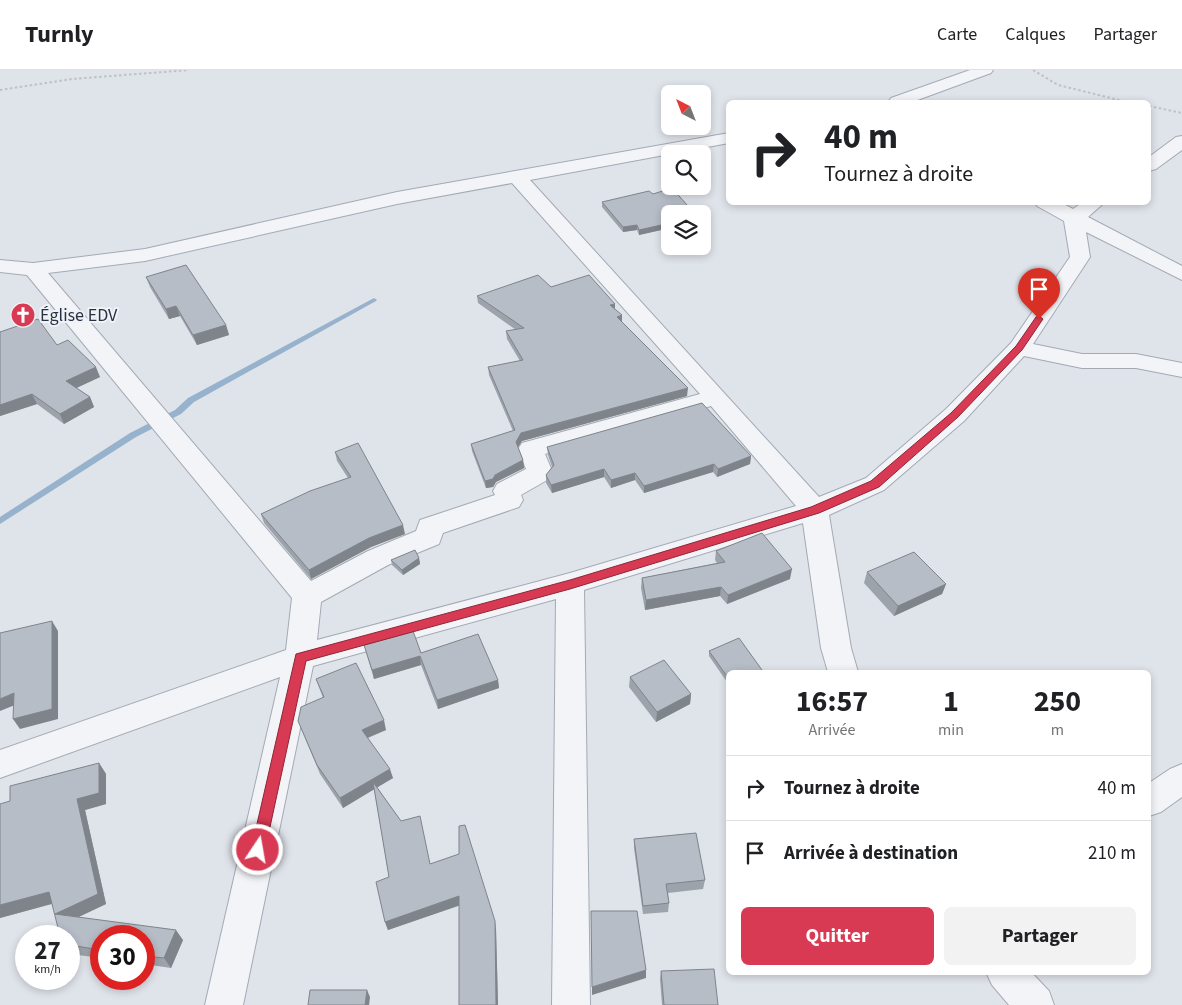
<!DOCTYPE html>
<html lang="fr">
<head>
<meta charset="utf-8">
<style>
	body { margin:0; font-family:"Source Sans 3",sans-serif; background:#f2f2f2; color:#202124; height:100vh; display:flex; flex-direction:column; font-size:19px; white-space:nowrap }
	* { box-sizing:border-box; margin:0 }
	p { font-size:16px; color:#757577 }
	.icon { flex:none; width:28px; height:28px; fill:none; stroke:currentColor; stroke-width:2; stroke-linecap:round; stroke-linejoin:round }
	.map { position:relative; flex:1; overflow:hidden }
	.drawer { position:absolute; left:726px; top:600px; width:425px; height:305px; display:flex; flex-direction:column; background:#fff; border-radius:8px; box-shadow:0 2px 8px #0003 }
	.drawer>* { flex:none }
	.hud { position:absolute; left:726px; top:30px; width:425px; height:105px; border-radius:8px; box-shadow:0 2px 8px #0003; background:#fff; color:#202124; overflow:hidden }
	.needle { width:32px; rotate:318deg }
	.fabs { position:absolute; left:661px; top:15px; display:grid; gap:10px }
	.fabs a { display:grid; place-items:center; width:50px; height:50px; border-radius:8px; background:#fff; box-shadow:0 2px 8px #0003; font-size:25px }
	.speed { position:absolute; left:15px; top:855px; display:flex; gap:10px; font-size:25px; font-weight:700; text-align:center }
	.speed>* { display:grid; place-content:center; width:65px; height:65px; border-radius:50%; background:#fff; box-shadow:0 2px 8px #0003; line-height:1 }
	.speed small { font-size:12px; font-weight:400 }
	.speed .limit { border:8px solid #d22; background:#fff; color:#111 }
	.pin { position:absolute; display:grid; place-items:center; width:42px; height:42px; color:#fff; margin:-51px -21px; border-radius:50% 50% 50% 0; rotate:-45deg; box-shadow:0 0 5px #0007 }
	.pin .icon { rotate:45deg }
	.me { position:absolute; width:55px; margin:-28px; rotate:12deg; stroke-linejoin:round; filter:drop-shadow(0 0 4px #0008) }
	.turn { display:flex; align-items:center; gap:18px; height:105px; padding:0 15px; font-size:22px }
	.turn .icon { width:65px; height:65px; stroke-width:2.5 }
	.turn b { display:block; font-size:35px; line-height:42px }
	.eta { display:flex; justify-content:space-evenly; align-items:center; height:85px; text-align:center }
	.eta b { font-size:30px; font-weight:700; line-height:35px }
	.button { display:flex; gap:10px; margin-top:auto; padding:10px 15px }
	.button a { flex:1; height:58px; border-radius:8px; background:#d93a53; color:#fff; font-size:20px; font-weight:700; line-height:58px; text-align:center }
	.button a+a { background:#f2f2f2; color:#202124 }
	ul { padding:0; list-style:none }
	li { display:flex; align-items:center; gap:15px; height:65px; padding:0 15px; border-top:1px solid #e0e0e0 }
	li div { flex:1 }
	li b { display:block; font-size:19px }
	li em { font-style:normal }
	header { display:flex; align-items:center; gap:30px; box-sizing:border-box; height:70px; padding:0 25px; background:#fff; border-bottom:1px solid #e0e0e0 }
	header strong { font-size:24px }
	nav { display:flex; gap:28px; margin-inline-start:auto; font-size:18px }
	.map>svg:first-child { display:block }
</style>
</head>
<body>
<header>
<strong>Turnly</strong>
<nav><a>Carte</a><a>Calques</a><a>Partager</a></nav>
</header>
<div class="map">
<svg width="1182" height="935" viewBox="0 0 1182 935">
	<rect width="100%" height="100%" fill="#dfe3ea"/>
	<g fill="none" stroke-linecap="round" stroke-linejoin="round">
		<path fill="#97b2cd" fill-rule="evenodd" d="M 374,228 L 377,230 L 376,231 L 194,332 L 181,344 L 136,367 L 0,454 L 0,447 L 130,363 L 175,340 L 188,328 Z"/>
		<defs>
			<path id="minor" d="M 970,0 L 993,0 L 991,3 L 912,32 L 888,32 L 891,28 Z
				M 729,63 L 729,73 L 530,110 L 819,427 L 866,408 L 946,339 L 1011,273 L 1070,187 L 1064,151 L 1037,136 L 1035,132 L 1060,132 L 1073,139 L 1083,132 L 1105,132 L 1088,147 L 1182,196 L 1182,210 L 1086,162 L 1090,187 L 1033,274 L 1082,284 L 1136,284 L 1182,293 L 1182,307 L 1136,298 L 1082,298 L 1024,286 L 964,351 L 884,420 L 829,445 L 851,578 L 858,602 L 828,602 L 821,578 L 803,453 L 584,520 L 590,935 L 552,935 L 556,529 L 313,596 L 243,935 L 205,935 L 280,607 L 0,708 L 0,680 L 286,580 L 292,528 L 27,205 L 0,202 L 0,190 L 33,193 L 145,179 L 397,122 ZM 512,113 L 700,324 L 522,373 L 518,379 L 526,399 L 497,414 L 493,421 L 495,425 L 420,450 L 416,461 L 368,481 L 311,511 L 48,203 L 145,191 L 397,134 ZM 711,336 L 796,436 L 570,503 L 317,570 L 321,532 L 388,495 L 439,474 L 443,463 L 519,437 L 523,430 L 521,425 L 549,409 L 553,403 L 545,384 Z
				M 1182,66 L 1182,80 L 1156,99 L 1149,101 L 1149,87 L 1176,67 Z
				M 1182,694 L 1182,727 L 1161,742 L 1149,746 L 1149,713 L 1170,699 Z
				M 986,902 L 1031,902 L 1049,921 L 1054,935 L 1009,935 L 992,915 Z"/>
		</defs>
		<use href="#minor" stroke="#a4aab4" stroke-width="2"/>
		<path stroke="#bdc1c9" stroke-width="2" stroke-dasharray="2.5 2.5" stroke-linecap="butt" d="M 1033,0 L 1058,15 L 1127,32
			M 0,20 L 72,9 L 189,0
			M 1149,36 L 1182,43"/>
		<use href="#minor" fill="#f2f4f8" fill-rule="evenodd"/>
	</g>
	<path fill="#9da3ab" d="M 653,124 L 670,144 L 670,158 L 639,165 L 637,160 L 623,162 L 602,137 L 602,132 Z
		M 146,207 L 226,255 L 229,265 L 197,275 L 180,246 L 169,249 L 150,217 Z
		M 551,217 L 615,239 L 622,252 L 687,326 L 522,371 L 518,377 L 523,390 L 524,398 L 496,412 L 493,417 L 486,418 L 472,381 L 471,374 L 513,361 L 489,305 L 488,297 L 520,291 L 507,269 L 506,261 L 516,260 L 478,233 L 477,226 Z
		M 0,262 L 57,275 L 100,307 L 76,318 L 90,327 L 94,337 L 64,354 L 37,334 L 0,346 Z
		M 547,377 L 751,386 L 750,394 L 717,407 L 713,402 L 644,423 L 635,410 L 611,418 L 604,407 L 552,423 L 546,413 L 546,405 L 552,397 L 548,385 Z
		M 335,382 L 405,464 L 371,477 L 311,509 L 264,453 L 261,444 L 348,408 L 337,391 Z
		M 716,481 L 790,509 L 727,534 L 720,526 L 645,540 L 641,518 L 642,508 L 717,493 L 715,490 Z
		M 419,488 L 420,494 L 403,505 L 392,495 L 391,490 Z
		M 867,502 L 946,514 L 942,524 L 894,546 L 864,513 Z
		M 364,575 L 421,583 L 498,610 L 499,618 L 438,639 L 421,595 L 374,609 Z
		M 709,581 L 729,602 L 729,615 L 709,586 Z
		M 630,607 L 691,624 L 690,634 L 656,652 L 629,617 Z
		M 316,609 L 386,660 L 368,668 L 393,708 L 377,717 L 430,794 L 496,859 L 498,935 L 459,935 L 459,835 L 388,860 L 385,852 L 389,807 L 374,719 L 343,738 L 320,704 L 298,651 L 323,628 Z
		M 99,693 L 106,704 L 106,734 L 85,740 L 106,834 L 78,847 L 183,870 L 171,898 L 144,894 L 144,866 L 101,866 L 101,888 L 70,884 L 69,882 L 69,866 L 52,834 L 0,848 L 10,731 Z
		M 634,769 L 705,810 L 703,819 L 668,823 L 669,833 L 668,842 L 643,844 L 634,778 Z
		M 661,901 L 718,935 L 662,935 L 660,909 Z"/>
	<path fill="#7f848b" d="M 670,153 L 670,158 L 639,165 L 639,160 Z
		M 637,155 L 637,160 L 623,162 L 623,157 Z
		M 615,234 L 615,241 L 610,235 Z
		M 176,236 L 180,246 L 169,249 L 166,239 Z
		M 622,245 L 622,253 L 617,247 Z
		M 226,255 L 229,265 L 197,275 L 193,265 Z
		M 96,297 L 100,307 L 70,321 L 66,311 Z
		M 688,318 L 687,326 L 522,371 L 516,380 L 516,372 L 521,363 Z
		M 32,324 L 37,334 L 0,346 L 0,335 Z
		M 90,327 L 94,337 L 64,354 L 60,344 Z
		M 751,386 L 750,394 L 717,407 L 718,399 Z
		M 523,390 L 524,398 L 496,412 L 493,417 L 486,418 L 485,411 Z
		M 714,394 L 713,402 L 644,423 L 644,416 Z
		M 604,399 L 604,407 L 552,423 L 551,415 Z
		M 635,403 L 635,410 L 611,418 L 611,410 Z
		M 403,455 L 405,464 L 371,477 L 311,509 L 309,500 L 369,468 Z
		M 419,488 L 420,494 L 403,505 L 402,500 Z
		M 792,499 L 790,509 L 727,534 L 728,525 Z
		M 946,514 L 942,524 L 894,546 L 898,536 Z
		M 721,517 L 720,526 L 645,540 L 646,530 Z
		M 52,551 L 58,561 L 58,649 L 20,659 L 13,649 Z
		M 420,586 L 421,595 L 374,609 L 372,600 Z
		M 498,610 L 499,618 L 438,639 L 437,630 Z
		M 14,623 L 20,633 L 0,641 L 0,629 Z
		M 691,624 L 690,634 L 656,652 L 657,642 Z
		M 384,650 L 386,660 L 364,669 L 362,660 Z
		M 99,693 L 106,704 L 106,734 L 85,740 L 106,834 L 64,854 L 55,844 L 77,729 Z
		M 390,699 L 393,708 L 343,738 L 340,728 Z
		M 49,822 L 58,832 L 0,848 L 0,835 Z
		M 459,826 L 461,835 L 388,860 L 385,852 Z
		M 495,851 L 496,859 L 498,935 L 496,935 Z
		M 176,860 L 183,870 L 171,898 L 164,888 Z
		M 646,900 L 646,908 L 592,925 L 592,917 Z
		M 367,920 L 370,927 L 369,935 L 365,935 Z"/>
	<path fill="#b6bdc7" stroke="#7f848b" d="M 672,118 L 695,144 L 670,144 L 670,153 L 639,160 L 637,155 L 623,157 L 602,132 L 649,121 L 653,124 Z
		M 186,195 L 226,255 L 193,265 L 176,236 L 166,239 L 146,207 Z
		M 538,205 L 551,217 L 589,205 L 615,234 L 610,235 L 622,245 L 617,247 L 688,318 L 521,363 L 516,372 L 523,390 L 495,405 L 493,409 L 485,411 L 471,374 L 515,360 L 488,297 L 523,290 L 506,261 L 524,258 L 477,226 Z
		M 38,249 L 57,275 L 68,270 L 96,297 L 66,311 L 90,327 L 60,344 L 32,324 L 0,335 L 0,262 Z
		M 702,333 L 751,386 L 718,399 L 714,394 L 644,416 L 635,403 L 611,410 L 604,399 L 551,415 L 546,405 L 554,395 L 547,377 Z
		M 358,373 L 403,455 L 369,468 L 309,500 L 261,444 L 310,421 L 351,407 L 335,382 Z
		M 762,463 L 792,499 L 728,525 L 721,517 L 646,530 L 642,508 L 725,492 L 716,481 Z
		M 415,480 L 419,488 L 402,500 L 391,490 Z
		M 914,482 L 946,514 L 898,536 L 867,502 Z
		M 52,551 L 52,639 L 13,649 L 14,623 L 0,629 L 0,563 Z
		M 413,561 L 421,583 L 478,564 L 498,610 L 437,630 L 420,586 L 372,600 L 364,575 Z
		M 739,568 L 762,600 L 758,602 L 729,602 L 729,609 L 709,581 Z
		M 664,590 L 691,624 L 657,642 L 630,607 Z
		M 356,593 L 384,650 L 362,660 L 390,699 L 340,728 L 317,695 L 298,651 L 301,637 L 324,627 L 316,609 Z
		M 99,693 L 99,723 L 77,729 L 98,824 L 55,844 L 176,860 L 164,888 L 144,886 L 144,866 L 101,866 L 101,880 L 69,875 L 69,866 L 60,866 L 49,822 L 0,835 L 0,734 L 10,731 L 10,716 Z
		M 373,712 L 401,751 L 420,746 L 430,794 L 459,784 L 459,756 L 465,755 L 495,851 L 496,935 L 459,935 L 459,826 L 385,852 L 376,812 L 389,807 Z
		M 696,763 L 705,810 L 666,814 L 669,833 L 643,836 L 634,769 Z
		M 591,841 L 637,841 L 646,900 L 592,917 Z
		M 714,899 L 718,935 L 664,935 L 661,901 Z
		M 310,920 L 367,920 L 365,935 L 308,935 Z"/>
	<path fill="#d93a53" stroke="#8d2636" d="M 1039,246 L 1043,249 L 1022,280 L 958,347 L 879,417 L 819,443 L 570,519 L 306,591 L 265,780 L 263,785 L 258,787 L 253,785 L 251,780 L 296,584 L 570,510 L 811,437 L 871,411 L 951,343 L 1016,276 L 1036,247 Z"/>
	<defs>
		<symbol id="church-disc" viewBox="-11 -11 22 22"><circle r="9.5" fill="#d93a53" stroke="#eff2f7"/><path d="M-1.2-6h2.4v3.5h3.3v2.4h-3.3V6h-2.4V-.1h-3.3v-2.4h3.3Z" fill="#fff"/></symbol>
	</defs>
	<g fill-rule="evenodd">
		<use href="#church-disc" x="9" y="231" width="28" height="28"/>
	</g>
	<g text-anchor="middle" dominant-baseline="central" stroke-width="4" stroke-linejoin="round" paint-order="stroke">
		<g font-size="18" fill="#273142" stroke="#eff2f7" text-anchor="start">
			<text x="40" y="245">Église EDV</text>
		</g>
	</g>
</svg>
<div class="fabs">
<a><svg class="needle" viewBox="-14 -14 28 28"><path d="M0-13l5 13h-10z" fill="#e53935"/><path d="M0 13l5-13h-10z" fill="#757577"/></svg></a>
<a><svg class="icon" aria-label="search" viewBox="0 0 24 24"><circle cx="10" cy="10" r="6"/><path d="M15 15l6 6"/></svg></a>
<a><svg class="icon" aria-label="layers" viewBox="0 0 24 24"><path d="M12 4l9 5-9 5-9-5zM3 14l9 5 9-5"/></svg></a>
</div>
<div class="speed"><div>27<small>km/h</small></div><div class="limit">30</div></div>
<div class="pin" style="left:1039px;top:249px;background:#d93025"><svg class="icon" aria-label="arrive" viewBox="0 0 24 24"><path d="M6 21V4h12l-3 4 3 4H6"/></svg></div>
<svg class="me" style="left:258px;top:780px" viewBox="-20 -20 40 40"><circle r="17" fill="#d93a53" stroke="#fff" stroke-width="3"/><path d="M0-11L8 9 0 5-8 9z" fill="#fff"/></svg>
<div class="hud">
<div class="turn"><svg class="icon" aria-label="right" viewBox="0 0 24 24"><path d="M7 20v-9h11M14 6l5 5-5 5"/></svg><div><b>40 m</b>Tournez à droite</div></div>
</div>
<section class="drawer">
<div class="eta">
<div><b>16:57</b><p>Arrivée</p></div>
<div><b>1</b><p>min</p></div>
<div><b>250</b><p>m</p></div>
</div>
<ul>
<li><svg class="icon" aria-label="right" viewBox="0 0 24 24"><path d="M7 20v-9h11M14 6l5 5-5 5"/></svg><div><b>Tournez à droite</b></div><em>40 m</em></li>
<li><svg class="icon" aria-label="arrive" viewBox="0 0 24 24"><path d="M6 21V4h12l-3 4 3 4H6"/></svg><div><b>Arrivée à destination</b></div><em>210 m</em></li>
</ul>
<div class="button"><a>Quitter</a><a>Partager</a></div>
</section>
</div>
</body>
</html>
